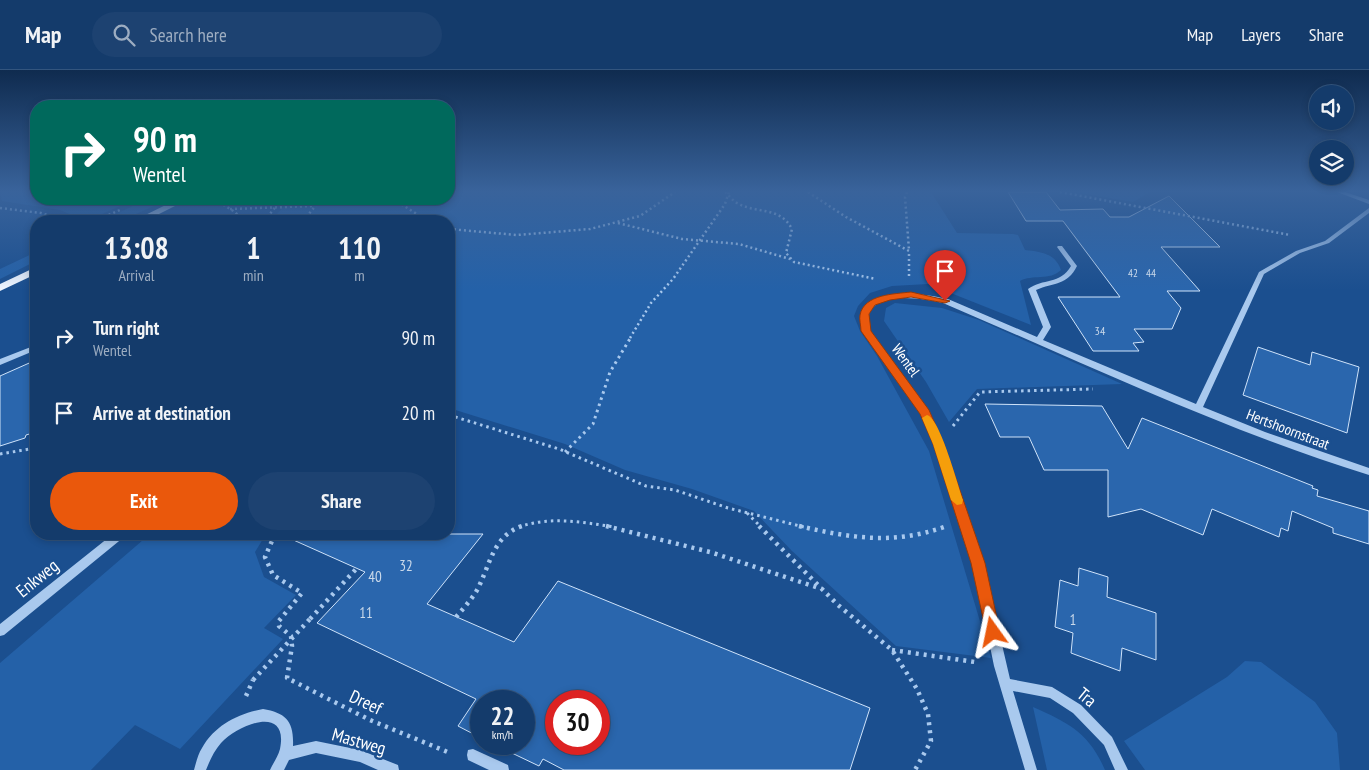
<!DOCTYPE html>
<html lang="en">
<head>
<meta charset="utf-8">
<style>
	body { margin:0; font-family:"PT Sans Narrow",sans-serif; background:#1d4271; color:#f1f3f6; height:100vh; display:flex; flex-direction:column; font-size:19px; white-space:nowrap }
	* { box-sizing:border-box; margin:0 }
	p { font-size:16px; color:#9dadc1 }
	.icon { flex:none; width:28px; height:28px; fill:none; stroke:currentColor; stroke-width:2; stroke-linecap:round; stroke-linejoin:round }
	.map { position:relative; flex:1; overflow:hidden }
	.drawer { position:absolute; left:30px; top:145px; width:425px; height:325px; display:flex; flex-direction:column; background:#143b6b; border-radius:20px; box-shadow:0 2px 8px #0003,0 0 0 1px #33557e }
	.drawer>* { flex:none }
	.banner { position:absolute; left:30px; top:30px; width:425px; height:105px; border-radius:20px; box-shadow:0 2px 8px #0003,0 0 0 1px #33557e; background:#00695c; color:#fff; overflow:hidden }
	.fabs { position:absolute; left:1309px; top:15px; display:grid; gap:10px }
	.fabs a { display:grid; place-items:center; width:45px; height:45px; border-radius:50%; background:#143b6b; box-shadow:0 2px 8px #0003,0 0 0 1px #33557e; font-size:25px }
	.speed { position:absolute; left:470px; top:620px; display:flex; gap:10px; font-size:25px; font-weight:700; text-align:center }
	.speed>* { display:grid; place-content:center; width:65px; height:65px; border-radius:50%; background:#143b6b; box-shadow:0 2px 8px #0003,0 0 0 1px #33557e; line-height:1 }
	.speed small { font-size:12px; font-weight:400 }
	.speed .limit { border:8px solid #d22; background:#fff; color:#111 }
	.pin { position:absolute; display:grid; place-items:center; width:42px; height:42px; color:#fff; margin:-51px -21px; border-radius:50% 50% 50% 0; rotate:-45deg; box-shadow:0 0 5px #0007 }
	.pin .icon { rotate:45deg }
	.me { position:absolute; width:55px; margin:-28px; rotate:348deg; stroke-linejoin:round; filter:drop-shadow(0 0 4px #0008) }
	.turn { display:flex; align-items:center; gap:18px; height:105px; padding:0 20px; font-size:22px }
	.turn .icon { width:65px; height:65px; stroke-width:2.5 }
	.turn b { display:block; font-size:35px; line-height:42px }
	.eta { display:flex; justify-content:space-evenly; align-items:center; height:85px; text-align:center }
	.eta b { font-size:30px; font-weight:600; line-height:35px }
	.cta { display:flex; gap:10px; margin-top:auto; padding:10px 20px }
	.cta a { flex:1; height:58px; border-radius:30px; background:#ea580c; color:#fff; font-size:20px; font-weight:600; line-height:58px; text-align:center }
	.cta a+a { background:#1d4271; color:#f1f3f6 }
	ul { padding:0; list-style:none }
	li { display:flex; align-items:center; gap:15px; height:75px; padding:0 20px }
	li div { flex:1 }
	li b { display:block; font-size:19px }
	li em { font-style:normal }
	header { display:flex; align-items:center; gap:30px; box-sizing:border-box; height:70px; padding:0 25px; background:#143b6b; border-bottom:1px solid #33557e }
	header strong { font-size:24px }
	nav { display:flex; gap:28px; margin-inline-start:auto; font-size:18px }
	.search { width:350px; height:45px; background:#1d4271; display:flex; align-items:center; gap:12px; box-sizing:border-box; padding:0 18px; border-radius:28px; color:#9dadc1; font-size:19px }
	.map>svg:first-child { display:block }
</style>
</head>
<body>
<header>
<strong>Map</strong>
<div class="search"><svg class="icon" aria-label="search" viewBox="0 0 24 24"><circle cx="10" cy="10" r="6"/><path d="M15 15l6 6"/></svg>Search here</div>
<nav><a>Map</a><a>Layers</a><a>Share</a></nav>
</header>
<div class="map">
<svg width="1369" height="700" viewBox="0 0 1369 700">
	<rect width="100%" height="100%" fill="#1b4f8f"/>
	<path fill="#2461a8" d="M 0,122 L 33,122 L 33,125 L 36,129 L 73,134 L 136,129 L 86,151 L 60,140 L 2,131 Z
		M 449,122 L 931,122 L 957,163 L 1013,164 L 1018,165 L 1025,180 C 1041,182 1055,183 1061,200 C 1050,211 1032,204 1020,211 L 1031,255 L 928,214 L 892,216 L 870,223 L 858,236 L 854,246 L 860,261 L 877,286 L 929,381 L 991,588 L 896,576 L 792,481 L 754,441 L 692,419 L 625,400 L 565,374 L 449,338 L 449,151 L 271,151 L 290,129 L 449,129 Z
		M 1075,122 L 1150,122 L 1133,132 Z
		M 148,129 L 170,129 L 120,151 L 101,151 Z
		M 36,182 L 36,191 L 0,209 L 0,199 Z
		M 895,233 L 942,238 L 979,250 L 1122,314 L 977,319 L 949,352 L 926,312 L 884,251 L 886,238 Z
		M 150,464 L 266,464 L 255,482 L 264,507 L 296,525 L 264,558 L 283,569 L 180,679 L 135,655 L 91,700 L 0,700 L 0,593 Z
		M 1245,591 L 1261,592 L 1315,632 L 1337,663 L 1340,700 L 1145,700 L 1124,671 L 1227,607 Z
		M 1033,637 C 1069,653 1089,663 1105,700 L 1047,700 Z"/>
	<path fill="#2a66ad" stroke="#cfe3fa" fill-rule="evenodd" d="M 1008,122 L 1046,122 L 1060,140 L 1103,139 L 1110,147 L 1129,147 L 1169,126 L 1220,177 L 1161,177 L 1200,221 L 1167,221 L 1181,238 L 1172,259 L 1134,259 L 1144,272 L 1133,273 L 1139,281 L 1093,281 L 1058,227 L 1120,227 L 1063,151 L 1026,151 Z
		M 1258,277 L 1310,295 L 1312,282 L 1359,297 L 1347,363 L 1243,325 Z
		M 36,290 L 36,362 L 26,365 L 25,368 L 0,376 L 0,306 Z
		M 985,334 L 1102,336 L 1128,379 L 1142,348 L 1313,416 L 1312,418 L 1318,420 L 1317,426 L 1369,441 L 1369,474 L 1333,463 L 1333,458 L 1292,441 L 1288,461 L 1281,458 L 1279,467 L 1212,439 L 1203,465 L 1141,439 L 1108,447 L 1108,400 L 1044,400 L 1029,367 L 1000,367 Z
		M 280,464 L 483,464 L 427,534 L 514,572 L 558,511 L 870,638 L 850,700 L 564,700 L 543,689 L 539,696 L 493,674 L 524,674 L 524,631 L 481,631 L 481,668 L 458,656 L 476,629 L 317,553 L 365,502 ZM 556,631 L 599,631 L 599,674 L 556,674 Z
		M 1079,498 L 1108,507 L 1107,527 L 1156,543 L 1156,590 L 1122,578 L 1120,601 L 1071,583 L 1073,563 L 1055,557 L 1060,510 L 1078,516 Z"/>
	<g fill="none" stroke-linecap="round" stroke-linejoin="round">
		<path stroke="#a9c9ee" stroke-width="2.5" stroke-dasharray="2 3" stroke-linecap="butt" d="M 725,122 C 729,125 732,130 737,133 C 756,144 780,136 792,159 L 786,183 L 794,192 L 876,209
			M 808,122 L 846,147 L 909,181 L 909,208
			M 907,122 L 905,127 L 909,180
			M 1060,122 L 1290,165
			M 64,129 L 94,129
			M 393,129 L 428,151
			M 219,132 L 235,142 L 243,151
			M 204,133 L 214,129
			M 0,138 L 41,143 L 67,151
			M 230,139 L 314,136
			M 95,151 L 122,139
			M 264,151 L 282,129
			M 303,151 L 321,129
			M 618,153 L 682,169 L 739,174 L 790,189
			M 449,159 L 517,165 L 590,159 L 640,146 L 675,122
			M 630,268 L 651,233 L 673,209 L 725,134 L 729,122"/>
		<path stroke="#a9c9ee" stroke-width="3" stroke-dasharray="2.5 4" stroke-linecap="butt" d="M 449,345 L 559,379 L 646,416 L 675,420 L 728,438 L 804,457
			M 953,356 L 980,322 L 1093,319
			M 565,382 L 593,354 L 610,302 L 631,267
			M 0,384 L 36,378
			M 747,443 L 761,457
			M 519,457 C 550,446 582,452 614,457"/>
		<path stroke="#a9c9ee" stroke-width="4.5" stroke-dasharray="3 5" stroke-linecap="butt" d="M 606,456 L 710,482 L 822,519
			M 759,456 L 838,535 L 892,580 L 917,619 L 928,644 L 931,671 L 915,700
			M 799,456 C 851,468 893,475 944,457
			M 275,464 L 265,487 L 273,505 L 302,523 L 278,552 L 279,556 L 291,566 L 292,576 L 287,608 L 370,650 L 450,683
			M 456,547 C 463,539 470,531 476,522 C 490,497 492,466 522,456
			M 310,549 L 357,498
			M 892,580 L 975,592
			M 246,626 L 253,610"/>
		<path fill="#a9c9ee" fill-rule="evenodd" d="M 1337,122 L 1345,122 L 1369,130 L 1369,134 Z
			M 1369,138 L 1369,143 L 1329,173 L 1300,183 L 1264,204 L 1203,337 L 1265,362 L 1369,398 L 1369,405 C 1223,360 1084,293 943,233 C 925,229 876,220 869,245 C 867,250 869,256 870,261 L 928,341 L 943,374 L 983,493 L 1010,609 L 1052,617 L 1081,635 L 1112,667 L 1128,700 L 1115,700 L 1104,675 L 1073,643 L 1050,628 L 1013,621 L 1037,700 L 1025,700 L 994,596 L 973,493 L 933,374 L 921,344 L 862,261 C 862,256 860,250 861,245 C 869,215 925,224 948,229 L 1037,267 L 1043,257 L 1028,219 C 1043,208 1060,215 1071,196 L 1057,177 L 1058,176 L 1062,176 L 1077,196 C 1067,216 1054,212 1036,220 L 1051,257 L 1043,270 L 1196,334 L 1259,202 L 1296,181 L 1325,171 Z
			M 36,275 L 36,280 L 0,295 L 0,289 Z
			M 113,464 L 125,464 L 124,467 L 4,565 L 0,566 L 0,554 Z
			M 263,639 C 286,643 294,651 293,676 L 316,671 L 360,680 L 398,695 L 399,700 L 378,700 L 360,692 L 316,683 L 289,690 L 284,700 L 270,700 C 273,693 278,687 280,679 C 289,634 239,654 221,673 C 214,681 210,690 206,700 L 194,700 C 196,693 198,684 202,678 C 215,655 238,644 263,639 Z
			M 473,679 L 508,695 L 509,700 L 489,700 L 468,690 L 467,685 L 468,680 Z"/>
		<path fill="#f0f6ff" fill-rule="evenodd" d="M 178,129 L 189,129 L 145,151 L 133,151 Z
			M 36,197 L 36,204 L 0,221 L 0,214 Z"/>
		<path stroke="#a9c9ee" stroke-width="4.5" stroke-dasharray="3 5" stroke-linecap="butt" d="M 253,610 L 310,549"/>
	</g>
	<linearGradient id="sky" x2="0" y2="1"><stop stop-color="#0f2b4f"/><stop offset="0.55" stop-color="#39639b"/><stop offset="1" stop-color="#39639b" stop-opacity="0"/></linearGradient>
	<rect width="1369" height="220" fill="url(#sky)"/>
	<path fill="#ea580c" stroke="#983908" d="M 911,222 L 950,231 L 945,233 L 911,227 L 890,230 L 875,235 L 869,244 L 871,261 L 929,340 L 944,374 L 985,493 L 1000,562 L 998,566 L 993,568 L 988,566 L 986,562 L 971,493 L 933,374 L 920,344 L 861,261 C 861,256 859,249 860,245 C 864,224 895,224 911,222 Z"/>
	<path fill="#f59e0b" d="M 927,345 C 940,348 958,416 963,430 L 962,434 L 957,435 L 951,430 L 933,374 L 922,348 Z"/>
	<g text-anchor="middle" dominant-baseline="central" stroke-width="5" stroke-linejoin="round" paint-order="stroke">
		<g font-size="11" fill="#cad9ea">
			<text x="1133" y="203">42</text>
			<text x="1151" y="203">44</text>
		</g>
		<g font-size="12" fill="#cad9ea">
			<text x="1100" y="260">34</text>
		</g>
		<g font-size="15" fill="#fff" stroke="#1b4f8f">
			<text transform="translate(906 290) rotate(54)">Wentel</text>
			<text transform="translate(1288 359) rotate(21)">Hertshoornstraat</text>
		</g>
		<g font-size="15" fill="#cad9ea">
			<text x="406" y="495">32</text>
			<text x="375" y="506">40</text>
			<text x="366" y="542">11</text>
			<text x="1073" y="549">1</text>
		</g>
		<g font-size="18" fill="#fff" stroke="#1b4f8f">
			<text transform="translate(37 508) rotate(-39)">Enkweg</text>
			<text transform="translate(1087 627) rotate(39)">Tra</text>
			<text transform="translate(366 632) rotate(25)">Dreef</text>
			<text transform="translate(359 671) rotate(16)">Mastweg</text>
		</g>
	</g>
</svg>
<div class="fabs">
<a><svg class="icon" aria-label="sound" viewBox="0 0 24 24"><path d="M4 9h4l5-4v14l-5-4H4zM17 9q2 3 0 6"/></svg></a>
<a><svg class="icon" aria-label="layers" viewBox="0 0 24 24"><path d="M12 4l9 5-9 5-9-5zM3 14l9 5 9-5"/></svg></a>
</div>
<div class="speed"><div>22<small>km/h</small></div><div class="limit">30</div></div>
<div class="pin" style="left:945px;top:231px;background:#d93025"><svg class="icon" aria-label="arrive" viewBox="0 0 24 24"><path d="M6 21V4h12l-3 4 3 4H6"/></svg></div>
<svg class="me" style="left:993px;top:562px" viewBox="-20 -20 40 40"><path d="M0-17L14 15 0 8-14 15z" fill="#ea580c" stroke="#fff" stroke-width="4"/></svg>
<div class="banner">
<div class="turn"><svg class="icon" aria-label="right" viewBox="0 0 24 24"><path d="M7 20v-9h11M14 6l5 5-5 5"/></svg><div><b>90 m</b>Wentel</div></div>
</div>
<section class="drawer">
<div class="eta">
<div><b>13:08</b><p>Arrival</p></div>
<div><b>1</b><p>min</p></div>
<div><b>110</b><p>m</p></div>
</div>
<ul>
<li><svg class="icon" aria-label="right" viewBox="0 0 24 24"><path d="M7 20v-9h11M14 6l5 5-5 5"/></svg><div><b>Turn right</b><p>Wentel</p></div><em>90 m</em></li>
<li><svg class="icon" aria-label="arrive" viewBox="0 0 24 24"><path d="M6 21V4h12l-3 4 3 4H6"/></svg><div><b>Arrive at destination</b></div><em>20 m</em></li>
</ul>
<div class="cta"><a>Exit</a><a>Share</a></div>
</section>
</div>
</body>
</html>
